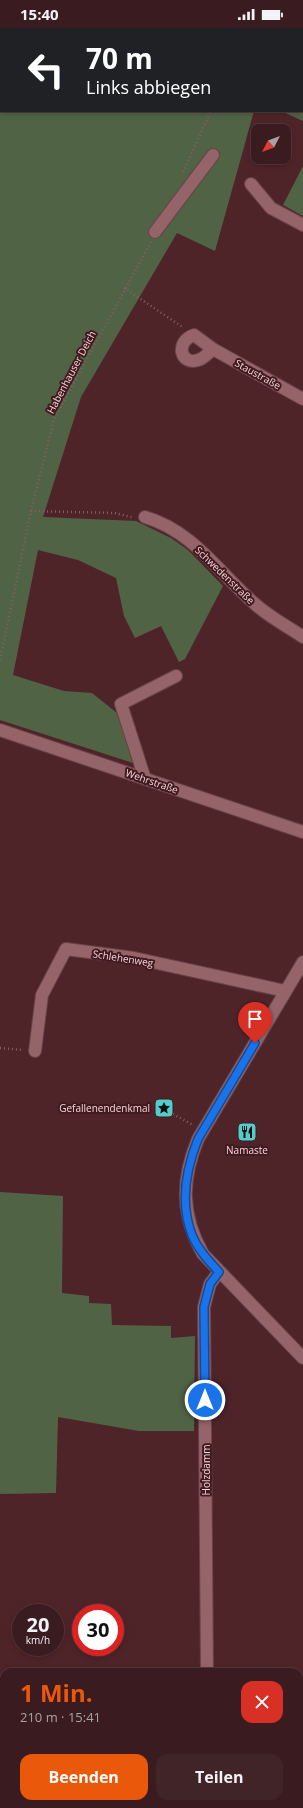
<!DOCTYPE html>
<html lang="de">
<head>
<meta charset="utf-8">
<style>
	body { margin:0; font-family:"Open Sans",sans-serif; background:#412428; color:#f1f3f6; height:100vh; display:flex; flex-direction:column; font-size:15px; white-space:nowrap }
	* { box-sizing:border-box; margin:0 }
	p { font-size:13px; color:#aba1a4 }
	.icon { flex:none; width:22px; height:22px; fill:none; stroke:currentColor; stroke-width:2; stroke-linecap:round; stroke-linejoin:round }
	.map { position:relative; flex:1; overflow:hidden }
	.details { position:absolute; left:0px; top:1640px; width:303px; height:140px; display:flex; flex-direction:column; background:#3a1b1f; border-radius:12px 12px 0 0; box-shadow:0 2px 6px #0003,0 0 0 1px #54393d }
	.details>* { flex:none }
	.banner { position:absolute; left:0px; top:0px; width:303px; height:84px; box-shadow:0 2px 6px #0003,0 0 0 1px #54393d; background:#202124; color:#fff; overflow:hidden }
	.needle { width:26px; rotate:228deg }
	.controls { position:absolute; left:251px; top:96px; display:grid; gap:8px }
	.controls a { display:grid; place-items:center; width:40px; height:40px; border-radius:8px; background:#3a1b1f; box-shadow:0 2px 6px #0003,0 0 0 1px #54393d; font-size:20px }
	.speed { position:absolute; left:12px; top:1576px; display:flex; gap:8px; font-size:20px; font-weight:700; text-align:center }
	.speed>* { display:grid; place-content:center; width:52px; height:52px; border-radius:50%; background:#3a1b1f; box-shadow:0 2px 6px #0003,0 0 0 1px #54393d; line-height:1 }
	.speed small { font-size:10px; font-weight:400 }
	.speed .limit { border:6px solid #d22; background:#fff; color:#111 }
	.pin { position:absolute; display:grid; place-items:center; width:34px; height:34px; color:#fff; margin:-41px -17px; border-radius:50% 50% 50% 0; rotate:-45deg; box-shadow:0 0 4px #0007 }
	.pin .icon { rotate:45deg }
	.me { position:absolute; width:44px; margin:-22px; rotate:0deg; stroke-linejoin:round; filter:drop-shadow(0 0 3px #0008) }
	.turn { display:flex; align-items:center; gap:14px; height:84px; padding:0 20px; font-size:18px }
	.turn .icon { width:52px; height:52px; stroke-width:2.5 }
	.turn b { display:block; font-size:28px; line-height:34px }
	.round { display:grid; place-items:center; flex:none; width:42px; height:42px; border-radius:12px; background:#412428 }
	.overview { display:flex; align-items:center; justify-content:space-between; height:68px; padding:0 20px }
	h1 { font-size:24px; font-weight:700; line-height:30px; color:#ea580c }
	.button { display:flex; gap:8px; margin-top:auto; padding:8px 20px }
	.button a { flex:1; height:46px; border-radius:12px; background:#ea580c; color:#fff; font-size:16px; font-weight:700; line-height:46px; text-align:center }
	.button a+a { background:#412428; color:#f1f3f6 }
	.status { display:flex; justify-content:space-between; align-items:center; height:28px; padding:0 20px; background:#3a1b1f; direction:ltr }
	.status svg { height:11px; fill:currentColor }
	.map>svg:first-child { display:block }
</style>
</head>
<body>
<div class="status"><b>15:40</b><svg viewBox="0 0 49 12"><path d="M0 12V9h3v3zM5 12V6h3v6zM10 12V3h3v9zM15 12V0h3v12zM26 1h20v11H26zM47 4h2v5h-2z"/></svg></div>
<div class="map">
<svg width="303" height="1780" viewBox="0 0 303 1780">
	<rect width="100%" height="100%" fill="#4e2429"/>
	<path fill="#516345" d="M 0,0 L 249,0 L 1,1 L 1,83 L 254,83 L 215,223 L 177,205 L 81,369 L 43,489 L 136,493 L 171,510 L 188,522 L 223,558 L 185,631 L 179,634 L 161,598 L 135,610 L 124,588 L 116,550 L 78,532 L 38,522 L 13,647 L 64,663 L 92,665 L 117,685 L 133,735 L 0,692 Z
		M 257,0 L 303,0 L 303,93 L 281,83 L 302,83 L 302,1 Z
		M 303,138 L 303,188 L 283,177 Z
		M 0,1164 L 63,1168 L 62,1265 L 89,1268 L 89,1275 L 111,1276 L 112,1297 L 171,1298 L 171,1310 L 195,1308 L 194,1403 L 139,1403 L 58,1389 L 56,1465 L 0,1466 Z"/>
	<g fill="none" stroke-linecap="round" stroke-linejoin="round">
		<defs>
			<path id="minor" d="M 251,156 L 271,180 L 303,197
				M 155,204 L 213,127
				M 194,307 L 213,321 C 209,324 204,331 198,332 C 181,338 174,314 194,307 Z
				M 213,321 L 303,371
				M 145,489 C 193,503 219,545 255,576 C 269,589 287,598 303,609
				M 0,702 L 303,804
				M 145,751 L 121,676 L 176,648
				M 303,934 L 198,1111 C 181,1152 181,1187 203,1226 L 303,1330
				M 35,1023 L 42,967 L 66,921 L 134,930 L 285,963
				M 207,1644 L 204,1279 L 210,1256 L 219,1244
				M 208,1776 L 208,1780"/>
		</defs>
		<use href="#minor" stroke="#684349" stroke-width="14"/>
		<path stroke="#855f63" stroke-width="2.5" stroke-dasharray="1 3" stroke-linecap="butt" d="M 222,1 L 222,0
			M 287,1 L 287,0
			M 302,48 L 303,48
			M 183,144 L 211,83
			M 124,260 L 184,300
			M 31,483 L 115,485 L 134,490
			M 0,632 L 31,483 L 54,391 L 151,214
			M 0,1020 L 23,1022
			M 166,1082 L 193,1097
			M 295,1780 L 303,1773"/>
		<use href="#minor" stroke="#956468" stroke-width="12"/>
	</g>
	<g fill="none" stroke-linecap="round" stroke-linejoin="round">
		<defs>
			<path id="route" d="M 205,1372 L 204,1279 L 210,1256 L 219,1244 C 209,1233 198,1222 192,1207 C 180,1176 186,1141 198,1111 L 255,1015"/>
		</defs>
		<use href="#route" stroke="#114b97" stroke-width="10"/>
		<use href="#route" stroke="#1a73e8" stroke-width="7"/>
	</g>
	<defs>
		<symbol id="sight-square" viewBox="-11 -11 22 22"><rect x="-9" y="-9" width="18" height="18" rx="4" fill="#53cdcb" stroke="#42191f"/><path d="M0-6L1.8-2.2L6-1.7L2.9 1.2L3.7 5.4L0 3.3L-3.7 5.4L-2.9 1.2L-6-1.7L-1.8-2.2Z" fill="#111"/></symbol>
		<symbol id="restaurant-square" viewBox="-11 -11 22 22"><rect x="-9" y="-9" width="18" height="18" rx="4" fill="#53cdcb" stroke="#42191f"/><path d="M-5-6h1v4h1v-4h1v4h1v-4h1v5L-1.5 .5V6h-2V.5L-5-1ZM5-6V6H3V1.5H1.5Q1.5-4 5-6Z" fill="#111"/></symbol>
	</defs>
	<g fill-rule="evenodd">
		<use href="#sight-square" x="153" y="1069" width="22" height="22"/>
		<use href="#restaurant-square" x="236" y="1093" width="22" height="22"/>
	</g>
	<g text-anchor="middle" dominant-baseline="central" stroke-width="4" stroke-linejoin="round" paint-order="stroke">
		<g font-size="10" fill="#f4d7d9" stroke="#42191f">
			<text transform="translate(71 344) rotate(-62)">Habenhauser Deich</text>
			<text transform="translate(258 346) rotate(29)">Staustraße</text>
			<text transform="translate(225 547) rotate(44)">Schwedenstraße</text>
			<text transform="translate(152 753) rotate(19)">Wehrstraße</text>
			<text transform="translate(123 930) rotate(9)">Schlehenweg</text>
			<text transform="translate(206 1442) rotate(-90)">Holzdamm</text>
		</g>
		<g font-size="10" fill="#f4d7d9" stroke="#42191f" text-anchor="end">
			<text x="150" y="1080">Gefallenendenkmal</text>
			<text x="247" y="1122" text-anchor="middle">Namaste</text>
		</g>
	</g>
</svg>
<div class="controls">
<a><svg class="needle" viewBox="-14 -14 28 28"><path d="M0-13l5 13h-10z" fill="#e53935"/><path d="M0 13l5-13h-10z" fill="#aba1a4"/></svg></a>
</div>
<div class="speed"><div>20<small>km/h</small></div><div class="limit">30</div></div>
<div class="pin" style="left:255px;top:1015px;background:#d93025"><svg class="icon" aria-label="arrive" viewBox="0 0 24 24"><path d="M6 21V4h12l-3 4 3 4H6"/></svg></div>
<svg class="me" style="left:205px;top:1372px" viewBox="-20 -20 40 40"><circle r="17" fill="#1a73e8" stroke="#fff" stroke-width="3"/><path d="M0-11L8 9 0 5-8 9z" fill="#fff"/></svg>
<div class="banner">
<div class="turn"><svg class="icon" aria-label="left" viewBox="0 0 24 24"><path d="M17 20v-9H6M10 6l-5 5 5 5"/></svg><div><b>70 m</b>Links abbiegen</div></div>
</div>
<section class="details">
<div class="overview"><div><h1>1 Min.</h1><p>210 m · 15:41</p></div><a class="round" style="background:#d93025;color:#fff"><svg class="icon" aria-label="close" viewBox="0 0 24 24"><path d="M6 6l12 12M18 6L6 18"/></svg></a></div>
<div class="button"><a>Beenden</a><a>Teilen</a></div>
</section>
</div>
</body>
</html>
